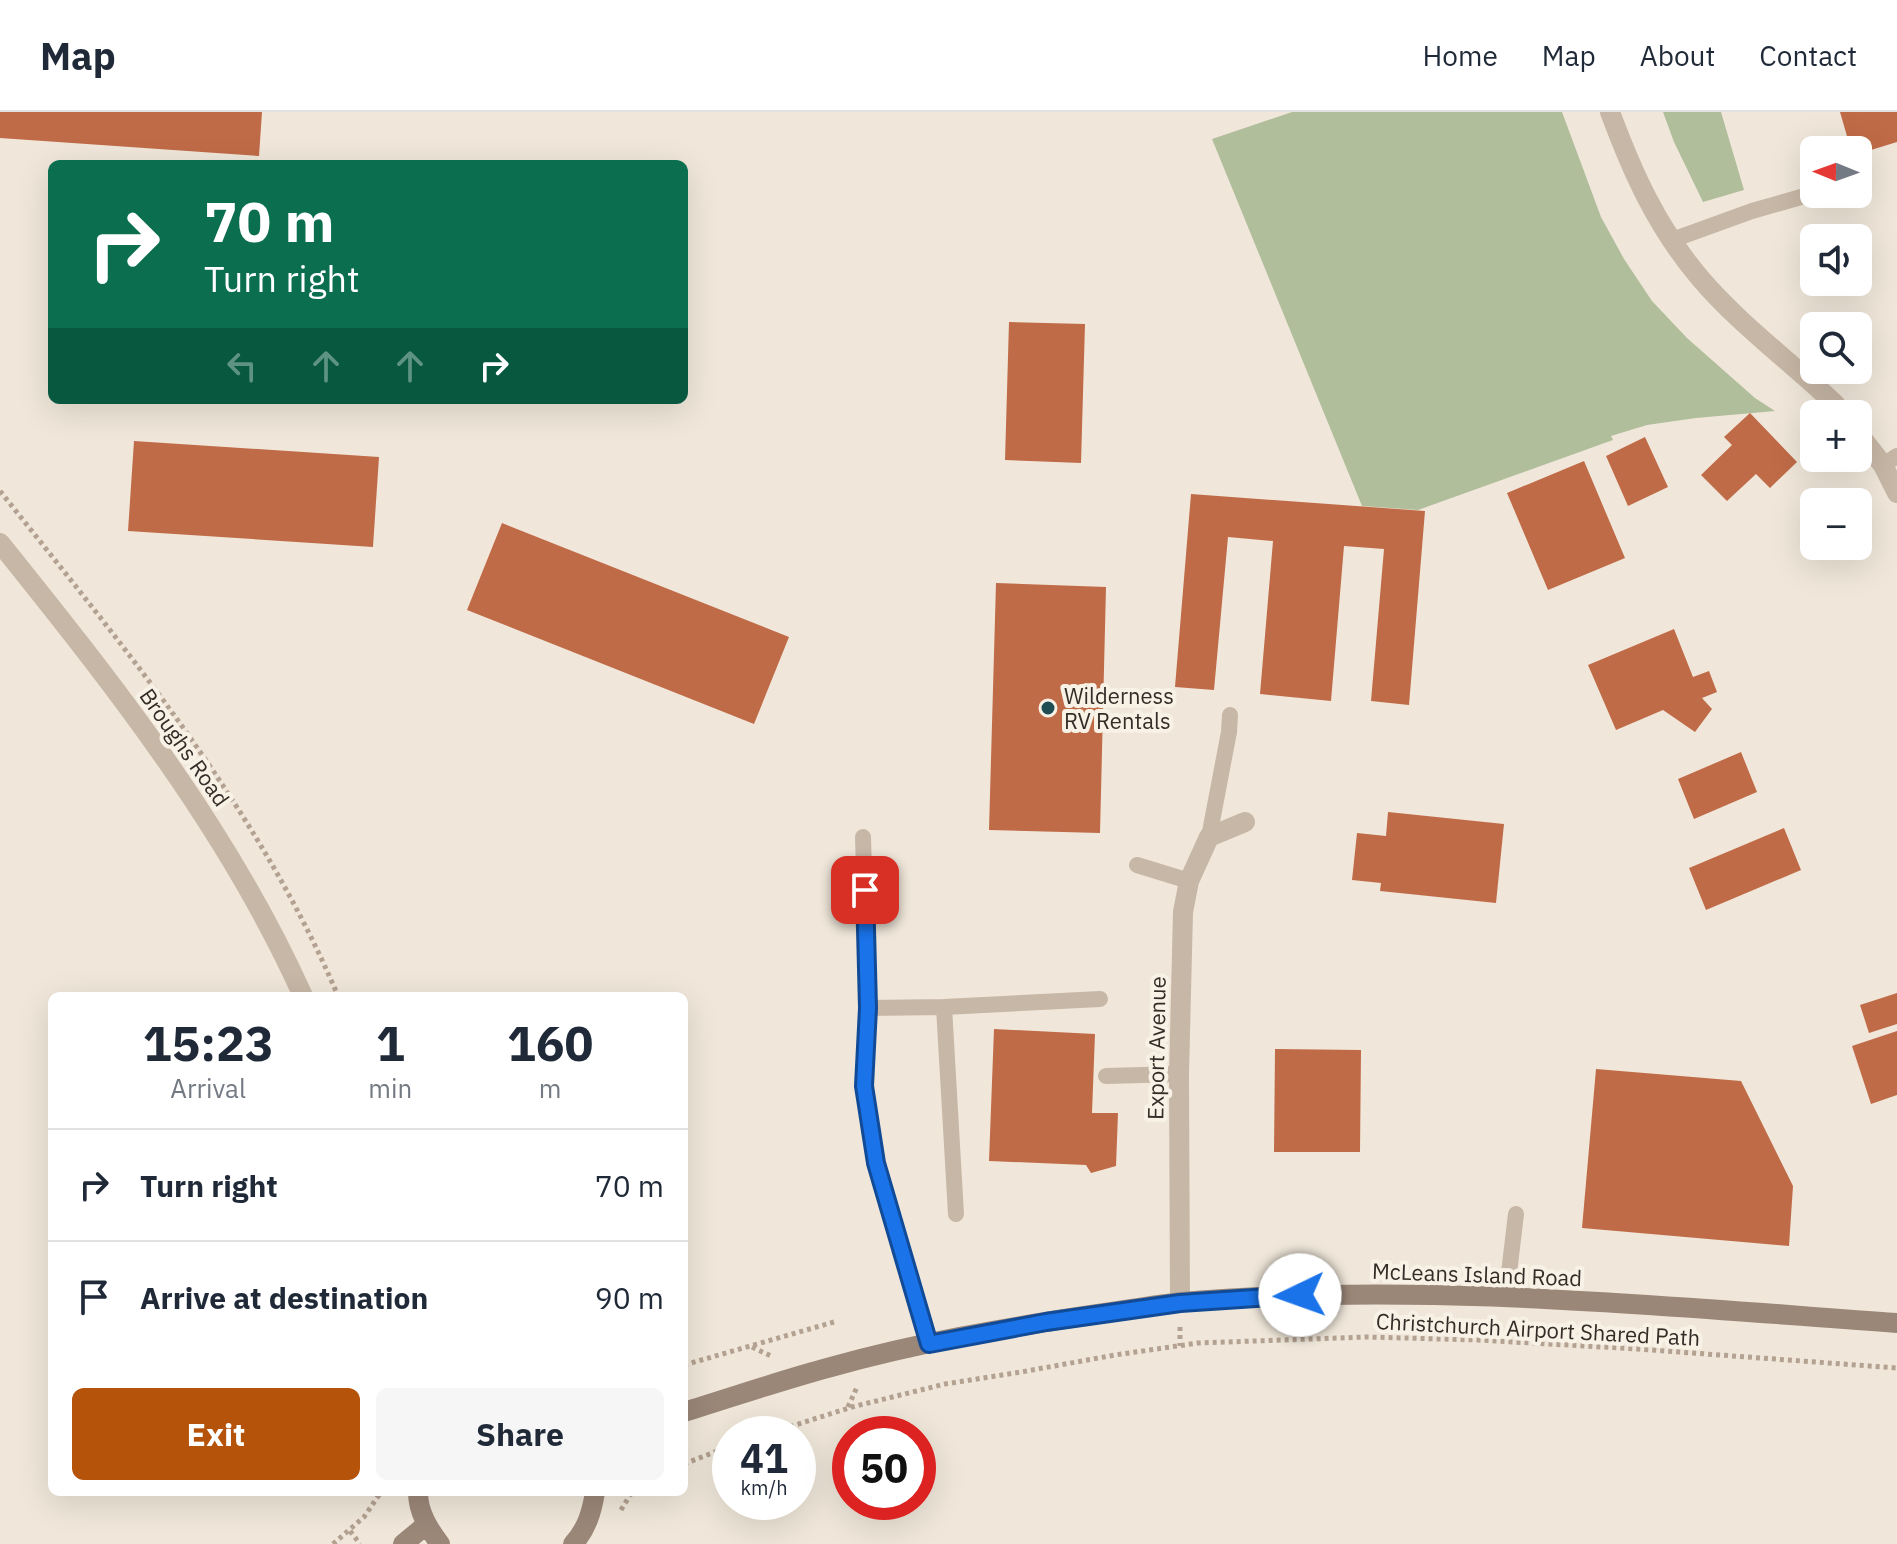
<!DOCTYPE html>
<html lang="en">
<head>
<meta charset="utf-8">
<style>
	body { margin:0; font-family:"IBM Plex Sans",sans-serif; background:#f6f6f7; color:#1f2937; height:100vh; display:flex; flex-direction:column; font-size:30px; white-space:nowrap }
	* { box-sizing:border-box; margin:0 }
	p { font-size:26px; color:#747a83 }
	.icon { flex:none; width:44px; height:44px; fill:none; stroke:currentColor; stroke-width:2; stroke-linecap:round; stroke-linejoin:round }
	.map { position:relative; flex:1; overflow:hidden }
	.sheet { position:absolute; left:48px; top:880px; width:640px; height:504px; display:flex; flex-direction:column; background:#fff; border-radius:12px; box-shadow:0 8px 32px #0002 }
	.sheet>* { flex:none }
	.top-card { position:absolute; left:48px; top:48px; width:640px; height:244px; border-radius:12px; box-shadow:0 8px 32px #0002; background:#0b6e4f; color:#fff; overflow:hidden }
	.needle { width:52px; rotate:271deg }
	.tools { position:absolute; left:1800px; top:24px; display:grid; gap:16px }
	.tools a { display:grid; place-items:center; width:72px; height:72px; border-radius:12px; background:#fff; box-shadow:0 8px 32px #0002; font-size:40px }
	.speed { position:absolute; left:712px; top:1304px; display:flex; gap:16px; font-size:40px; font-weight:700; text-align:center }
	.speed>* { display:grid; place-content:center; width:104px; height:104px; border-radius:50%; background:#fff; box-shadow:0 8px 32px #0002; line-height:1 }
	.speed small { font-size:20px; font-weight:400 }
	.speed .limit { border:12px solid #d22; background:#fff; color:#111 }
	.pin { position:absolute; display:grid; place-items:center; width:68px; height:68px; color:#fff; margin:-34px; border-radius:16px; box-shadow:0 4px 12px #0006 }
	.me { position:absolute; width:88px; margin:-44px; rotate:267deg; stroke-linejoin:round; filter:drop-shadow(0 0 6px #0008) }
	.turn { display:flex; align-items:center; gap:28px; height:168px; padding:0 24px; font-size:36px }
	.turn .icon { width:104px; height:104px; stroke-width:2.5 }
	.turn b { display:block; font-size:56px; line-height:68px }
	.lanes { display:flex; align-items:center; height:76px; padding:0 24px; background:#0003; justify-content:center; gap:40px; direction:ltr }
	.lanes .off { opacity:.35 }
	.eta { display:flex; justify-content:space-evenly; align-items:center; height:136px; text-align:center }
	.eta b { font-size:48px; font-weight:700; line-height:56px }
	.button { display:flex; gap:16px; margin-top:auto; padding:16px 24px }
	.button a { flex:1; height:92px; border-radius:12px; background:#b45309; color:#fff; font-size:32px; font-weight:700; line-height:92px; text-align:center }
	.button a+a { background:#f6f6f7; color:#1f2937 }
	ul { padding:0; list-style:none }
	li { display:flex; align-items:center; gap:24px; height:112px; padding:0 24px; border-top:2px solid #e0e1e3 }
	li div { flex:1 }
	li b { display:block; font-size:30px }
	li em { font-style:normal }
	header { display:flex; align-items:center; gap:48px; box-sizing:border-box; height:112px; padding:0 40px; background:#fff; border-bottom:2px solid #e0e1e3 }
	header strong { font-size:38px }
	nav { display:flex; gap:44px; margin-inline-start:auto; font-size:28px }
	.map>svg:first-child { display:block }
</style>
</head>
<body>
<header>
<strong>Map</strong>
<nav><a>Home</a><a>Map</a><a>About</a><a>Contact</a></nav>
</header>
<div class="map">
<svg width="1897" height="1432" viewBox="0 0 1897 1432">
	<rect width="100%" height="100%" fill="#f0e7da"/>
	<path fill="#b0be9b" d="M 1292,0 L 1562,0 L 1601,105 L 1624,147 L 1652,189 L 1687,226 L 1755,286 L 1775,299 L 1696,306 L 1647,313 L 1611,324 L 1613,328 L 1418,398 L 1362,394 L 1212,27 Z
		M 1663,0 L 1721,0 L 1744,78 L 1703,90 L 1674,30 Z"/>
	<path fill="#c06b47" d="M 0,0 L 262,0 L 259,44 L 0,26 Z
		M 1840,0 L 1897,0 L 1897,30 L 1858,42 L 1858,38 L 1851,38 Z
		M 1009,210 L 1085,212 L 1081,351 L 1005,348 Z
		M 1750,301 L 1797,350 L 1770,376 L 1756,362 L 1727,389 L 1701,363 L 1732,333 L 1724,325 Z
		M 1645,325 L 1668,375 L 1628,394 L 1606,344 Z
		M 134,329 L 379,345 L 373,435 L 128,419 Z
		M 1584,349 L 1625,446 L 1548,478 L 1507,381 Z
		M 1191,382 L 1425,399 L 1409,593 L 1371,589 L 1384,437 L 1344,434 L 1331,589 L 1260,582 L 1273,429 L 1228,425 L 1214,578 L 1175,575 Z
		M 502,411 L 789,525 L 754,612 L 467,498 Z
		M 996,471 L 1106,475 L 1100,721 L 989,718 Z
		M 1674,517 L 1693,565 L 1709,559 L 1717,580 L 1702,586 L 1712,597 L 1695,620 L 1663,598 L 1616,618 L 1588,553 Z
		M 1741,640 L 1757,680 L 1694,707 L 1678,667 Z
		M 1388,700 L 1504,712 L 1496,791 L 1380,779 L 1381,771 L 1352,768 L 1357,721 L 1386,724 Z
		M 1784,716 L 1801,758 L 1706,798 L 1689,756 Z
		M 1897,881 L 1897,912 L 1869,921 L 1860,893 Z
		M 994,917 L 1095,922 L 1092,1001 L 1118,1001 L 1116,1054 L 1091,1061 L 1086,1053 L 989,1049 Z
		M 1897,919 L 1897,983 L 1871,992 L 1852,934 Z
		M 1275,937 L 1361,938 L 1360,1040 L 1274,1040 Z
		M 1596,957 L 1741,969 L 1793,1074 L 1789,1134 L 1582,1116 Z"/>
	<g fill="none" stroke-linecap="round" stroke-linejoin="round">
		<path stroke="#b3a191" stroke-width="5" stroke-dasharray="4 4" stroke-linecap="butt" d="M 0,379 C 126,538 258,695 338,884
			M 1180,1215 L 1180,1234
			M 752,1235 L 771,1244
			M 684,1253 L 834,1210
			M 848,1295 L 857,1275
			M 767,1322 L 852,1295 L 945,1272 L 1021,1260 L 1115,1243 L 1198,1231 L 1367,1225 L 1478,1228 L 1638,1237 L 1897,1256
			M 684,1352 L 730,1334
			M 621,1398 L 630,1383 L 634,1380
			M 350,1419 L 360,1432
			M 333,1432 L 364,1405 L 381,1380"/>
		<path stroke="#c7b7a6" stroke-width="16" d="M 1672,128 L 1752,99 L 1808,83
			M 1883,353 L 1897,344
			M 863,725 L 868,896 L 864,974 L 876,1051 L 929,1232
			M 1209,725 L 1229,620 L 1230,603
			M 1137,753 L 1189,769
			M 944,895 L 956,1102
			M 868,896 L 944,895 L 1100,887
			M 1106,964 L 1179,962
			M 1506,1186 L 1516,1102"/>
		<path stroke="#c7b7a6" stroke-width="20" d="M 0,431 C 114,573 228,717 303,884
			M 1180,1191 L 1179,962 L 1183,800 L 1189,769 L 1209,725 L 1245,710"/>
		<path stroke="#c7b7a6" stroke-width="20" d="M 1610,0 C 1633,62 1657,115 1700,166 C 1738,211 1792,251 1835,292 L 1843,302
			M 1858,321 L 1883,353 L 1897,381"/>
		<path stroke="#9b8778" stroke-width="20" d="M 684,1300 C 733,1285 782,1268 831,1255 C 916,1231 1004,1216 1091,1203 C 1122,1199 1152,1193 1183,1190 C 1421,1170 1660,1194 1897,1211
			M 418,1380 C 418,1400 428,1416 440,1432
			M 403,1432 L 426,1413
			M 573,1432 C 587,1417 592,1399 595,1380"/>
	</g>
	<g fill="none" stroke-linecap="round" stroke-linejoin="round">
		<defs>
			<path id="route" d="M 865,778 L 868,896 L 864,974 L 876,1051 L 929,1232 L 1046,1210 L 1180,1191 L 1300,1183"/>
		</defs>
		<use href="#route" stroke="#114b97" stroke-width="20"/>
		<use href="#route" stroke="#1a73e8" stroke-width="14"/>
	</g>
	<circle fill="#1e4d53" stroke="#f8f1e6" stroke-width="3" cx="1048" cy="596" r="8"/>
	<g text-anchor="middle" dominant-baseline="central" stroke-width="8" stroke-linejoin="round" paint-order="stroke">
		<g font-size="22" fill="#342c27" stroke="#f8f1e6" text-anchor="start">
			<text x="1064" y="583">Wilderness<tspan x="1064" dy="25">RV Rentals</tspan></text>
		</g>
		<g font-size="22" fill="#342c27" stroke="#f8f1e6">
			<text transform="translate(185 635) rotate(55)">Broughs Road</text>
			<text transform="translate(1156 936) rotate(-89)">Export Avenue</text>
			<text transform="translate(1477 1162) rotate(2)">McLeans Island Road</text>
			<text transform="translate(1538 1217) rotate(3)">Christchurch Airport Shared Path</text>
		</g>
	</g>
</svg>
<div class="tools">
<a><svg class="needle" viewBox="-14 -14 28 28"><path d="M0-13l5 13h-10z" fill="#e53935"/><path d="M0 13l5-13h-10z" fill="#747a83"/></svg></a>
<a><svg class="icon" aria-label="sound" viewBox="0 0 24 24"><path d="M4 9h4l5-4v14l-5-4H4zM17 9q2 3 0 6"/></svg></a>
<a><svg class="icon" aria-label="search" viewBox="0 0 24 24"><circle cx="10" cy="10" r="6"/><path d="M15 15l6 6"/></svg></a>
<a>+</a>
<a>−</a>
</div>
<div class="speed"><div>41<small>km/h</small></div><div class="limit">50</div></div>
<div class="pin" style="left:865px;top:778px;background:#d93025"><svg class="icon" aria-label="arrive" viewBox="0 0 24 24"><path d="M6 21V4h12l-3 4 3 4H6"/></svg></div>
<svg class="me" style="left:1300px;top:1183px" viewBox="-20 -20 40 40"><circle r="19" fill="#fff"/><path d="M0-13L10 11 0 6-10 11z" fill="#1a73e8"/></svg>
<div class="top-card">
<div class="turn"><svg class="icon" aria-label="right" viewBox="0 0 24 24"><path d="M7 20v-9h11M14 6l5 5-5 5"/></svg><div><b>70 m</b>Turn right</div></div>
<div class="lanes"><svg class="icon off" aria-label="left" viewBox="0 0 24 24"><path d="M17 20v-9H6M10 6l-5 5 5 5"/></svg><svg class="icon off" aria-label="ahead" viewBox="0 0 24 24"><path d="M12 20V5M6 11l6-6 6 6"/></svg><svg class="icon off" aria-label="ahead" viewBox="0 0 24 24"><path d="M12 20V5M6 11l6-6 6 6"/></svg><svg class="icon" aria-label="right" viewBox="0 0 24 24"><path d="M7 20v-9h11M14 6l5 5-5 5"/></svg></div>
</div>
<section class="sheet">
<div class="eta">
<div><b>15:23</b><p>Arrival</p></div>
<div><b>1</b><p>min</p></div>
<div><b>160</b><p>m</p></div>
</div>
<ul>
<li><svg class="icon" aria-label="right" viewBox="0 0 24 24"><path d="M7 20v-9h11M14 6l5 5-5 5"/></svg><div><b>Turn right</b></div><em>70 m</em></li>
<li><svg class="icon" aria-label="arrive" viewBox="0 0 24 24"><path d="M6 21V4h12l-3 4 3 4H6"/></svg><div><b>Arrive at destination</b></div><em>90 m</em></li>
</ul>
<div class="button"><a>Exit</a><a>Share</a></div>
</section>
</div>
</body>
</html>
